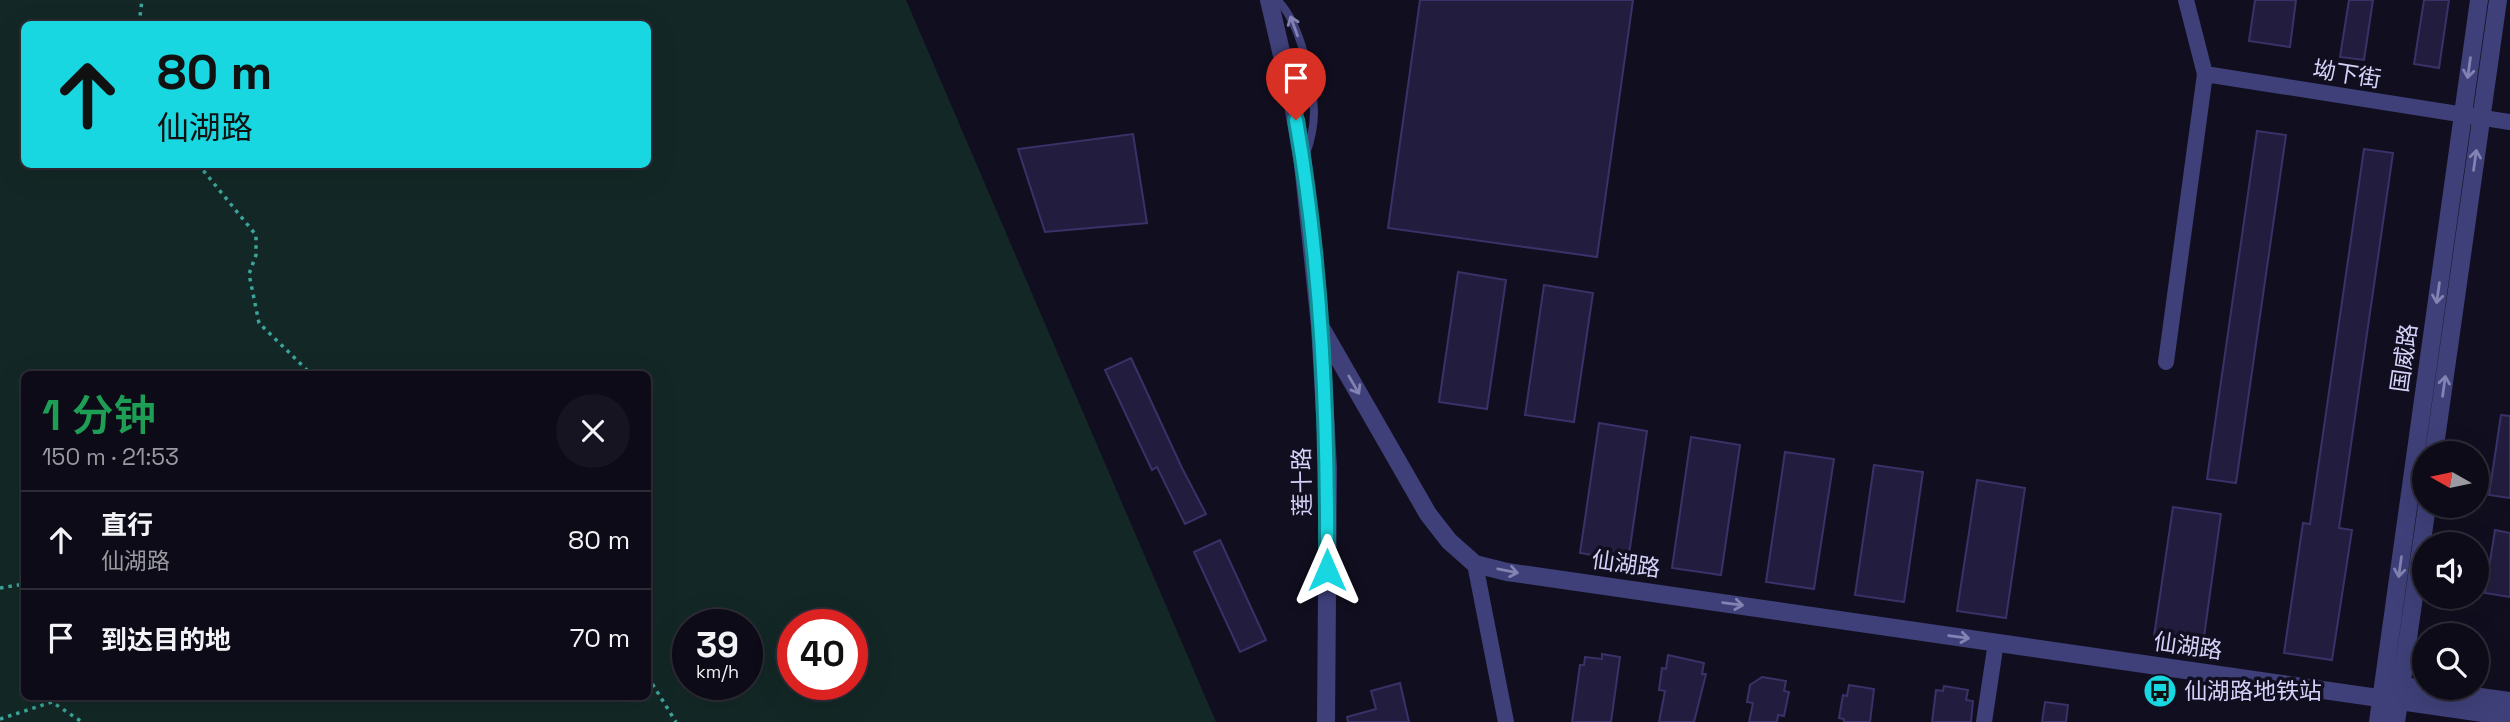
<!DOCTYPE html>
<html lang="zh">
<head>
<meta charset="utf-8">
<style>
	body { margin:0; font-family:"Space Grotesk","Noto Sans SC",sans-serif; background:#161420; color:#f1f3f6; height:100vh; display:flex; flex-direction:column; font-size:26px; white-space:nowrap }
	* { box-sizing:border-box; margin:0 }
	p { font-size:23px; color:#9a9ba1 }
	.icon { flex:none; width:38px; height:38px; fill:none; stroke:currentColor; stroke-width:2; stroke-linecap:round; stroke-linejoin:round }
	.map { position:relative; flex:1; overflow:hidden }
	.side { position:absolute; left:21px; top:371px; width:630px; height:329px; display:flex; flex-direction:column; background:#0d0b17; border-radius:10px; box-shadow:0 7px 28px #0002,0 0 0 2px #2d2b36 }
	.side>* { flex:none }
	.hud { position:absolute; left:21px; top:21px; width:630px; height:147px; border-radius:10px; box-shadow:0 7px 28px #0002,0 0 0 2px #2d2b36; background:#19d7e0; color:#111; overflow:hidden }
	.needle { width:46px; rotate:279deg }
	.tools { position:absolute; left:2412px; top:441px; display:grid; gap:14px }
	.tools a { display:grid; place-items:center; width:77px; height:77px; border-radius:50%; background:#0d0b17; box-shadow:0 7px 28px #0002,0 0 0 2px #2d2b36; font-size:35px }
	.speed { position:absolute; left:672px; top:609px; display:flex; gap:14px; font-size:35px; font-weight:700; text-align:center }
	.speed>* { display:grid; place-content:center; width:91px; height:91px; border-radius:50%; background:#0d0b17; box-shadow:0 7px 28px #0002,0 0 0 2px #2d2b36; line-height:1 }
	.speed small { font-size:18px; font-weight:400 }
	.speed .limit { border:10px solid #d22; background:#fff; color:#111 }
	.pin { position:absolute; display:grid; place-items:center; width:60px; height:60px; color:#fff; margin:-72px -30px; border-radius:50% 50% 50% 0; rotate:-45deg; box-shadow:0 0 7px #0007 }
	.pin .icon { rotate:45deg }
	.me { position:absolute; width:77px; margin:-38px; rotate:0deg; stroke-linejoin:round; filter:drop-shadow(0 0 5px #0008) }
	.turn { display:flex; align-items:center; gap:24px; height:147px; padding:0 21px; font-size:32px }
	.turn .icon { width:91px; height:91px; stroke-width:2.5 }
	.turn b { display:block; font-size:49px; line-height:60px }
	.round { display:grid; place-items:center; flex:none; width:74px; height:74px; border-radius:37px; background:#161420 }
	.headline { display:flex; align-items:center; justify-content:space-between; height:119px; padding:0 21px }
	h1 { font-size:42px; font-weight:600; line-height:52px; color:#1e9e55 }
	ul { padding:0; list-style:none }
	li { display:flex; align-items:center; gap:21px; height:98px; padding:0 21px; border-top:2px solid #2d2b36 }
	li div { flex:1 }
	li b { display:block; font-size:26px }
	li em { font-style:normal }
	.map>svg:first-child { display:block }
</style>
</head>
<body>
<div class="map">
<svg width="2510" height="722" viewBox="0 0 2510 722">
	<rect width="100%" height="100%" fill="#110f1f"/>
	<path fill="#132826" fill-rule="evenodd" d="M 0,0 L 906,0 L 1216,722 L 0,722 ZM 24,24 L 648,24 L 648,164 L 24,164 ZM 24,374 L 648,374 L 648,696 L 24,696 ZM 688,625 L 747,625 L 747,684 L 688,684 ZM 793,625 L 852,625 L 852,684 L 793,684 Z"/>
	<path fill="#221d3e" stroke="#393268" stroke-width="2" d="M 1420,0 L 1633,0 L 1597,257 L 1388,228 Z
		M 2255,0 L 2296,0 L 2290,47 L 2249,41 Z
		M 2349,0 L 2373,0 L 2364,60 L 2340,57 Z
		M 2424,0 L 2449,0 L 2439,68 L 2414,64 Z
		M 2257,131 L 2286,135 L 2236,483 L 2207,479 Z
		M 1133,134 L 1147,223 L 1045,232 L 1018,149 Z
		M 2364,149 L 2393,153 L 2339,528 L 2352,530 L 2332,660 L 2284,653 L 2303,523 L 2310,524 Z
		M 1458,272 L 1506,280 L 1487,409 L 1439,402 Z
		M 1544,285 L 1593,293 L 1574,422 L 1525,415 Z
		M 1131,358 L 1182,468 L 1206,514 L 1185,524 L 1157,467 L 1152,470 L 1105,370 Z
		M 2501,415 L 2510,416 L 2510,498 L 2489,495 Z
		M 1599,423 L 1647,431 L 1628,561 L 1580,553 Z
		M 1691,437 L 1740,445 L 1721,575 L 1672,568 Z
		M 1785,452 L 1834,459 L 1814,589 L 1766,582 Z
		M 1874,465 L 1923,472 L 1904,602 L 1855,595 Z
		M 1977,480 L 2025,488 L 2006,618 L 1957,611 Z
		M 2173,507 L 2221,514 L 2203,644 L 2154,636 Z
		M 2495,530 L 2510,533 L 2510,597 L 2485,593 Z
		M 1220,540 L 1266,640 L 1240,652 L 1194,552 Z
		M 1602,654 L 1620,657 L 1611,722 L 1572,722 L 1580,665 L 1584,665 L 1585,657 L 1602,659 Z
		M 1668,655 L 1704,663 L 1702,674 L 1706,674 L 1694,722 L 1659,722 L 1665,691 L 1659,690 L 1662,668 L 1666,669 Z
		M 1762,677 L 1786,681 L 1784,691 L 1789,692 L 1784,716 L 1778,715 L 1777,722 L 1749,722 L 1753,703 L 1747,702 L 1750,685 Z
		M 1400,683 L 1409,722 L 1348,722 L 1347,717 L 1376,709 L 1371,691 Z
		M 1849,685 L 1874,689 L 1870,722 L 1844,722 L 1844,719 L 1839,718 L 1843,695 L 1847,696 Z
		M 1944,686 L 1968,690 L 1966,700 L 1973,701 L 1971,722 L 1932,722 L 1936,690 L 1943,691 Z
		M 2045,702 L 2068,705 L 2066,722 L 2042,722 Z"/>
	<g fill="none" stroke-linecap="round" stroke-linejoin="round">
		<path stroke="#3ba599" stroke-width="3.5" stroke-dasharray="3.5 5" stroke-linecap="butt" d="M 139,24 L 142,0
			M 198,164 L 256,235 L 256,255 L 249,274 L 259,323 L 311,374
			M 0,588 L 24,584
			M 648,677 L 676,722
			M 0,719 L 52,702 L 82,722"/>
		<path stroke="#3f4079" stroke-width="8" d="M 1277,0 C 1300,21 1313,81 1314,112 C 1314,126 1311,140 1306,154"/>
		<path stroke="#3f4079" stroke-width="16" d="M 2205,74 L 2510,122
			M 2166,362 L 2205,74 L 2186,0
			M 1475,564 L 1506,722
			M 1984,722 L 1996,642"/>
		<path stroke="#3f4079" stroke-width="18" d="M 1269,0 L 1292,98 L 1303,164 L 1320,326 L 1328,468 L 1326,722
			M 1320,326 L 1428,514 L 1449,541 L 1475,564 L 1507,572 L 2510,717
			M 2434,453 L 2498,0
			M 2393,691 L 2402,686 L 2510,701
			M 2378,722 L 2479,0
			M 2396,722 L 2427,506"/>
	</g>
	<defs><path id="oneway-shaft" d="M-6 0H5M1.5-3L5.5 0L1.5 3" fill="none" stroke-width="1.6" stroke-linecap="round" stroke-linejoin="round" transform="scale(1.75)"/></defs>
	<g stroke="#8282b3">
		<use href="#oneway-shaft" transform="translate(1294 26) rotate(-110)"/>
		<use href="#oneway-shaft" transform="translate(2469 68) rotate(98)"/>
		<use href="#oneway-shaft" transform="translate(2475 160) rotate(-82)"/>
		<use href="#oneway-shaft" transform="translate(2438 293) rotate(98)"/>
		<use href="#oneway-shaft" transform="translate(1354 385) rotate(60)"/>
		<use href="#oneway-shaft" transform="translate(2444 386) rotate(-82)"/>
		<use href="#oneway-shaft" transform="translate(2400 567) rotate(98)"/>
		<use href="#oneway-shaft" transform="translate(1508 571) rotate(11)"/>
		<use href="#oneway-shaft" transform="translate(1733 604) rotate(8)"/>
		<use href="#oneway-shaft" transform="translate(1959 637) rotate(8)"/>
	</g>
	<g fill="none" stroke-linecap="round" stroke-linejoin="round">
		<defs>
			<path id="route" d="M 1296,120 C 1322,268 1328,420 1327,570"/>
		</defs>
		<use href="#route" stroke="#108c92" stroke-width="18"/>
		<use href="#route" stroke="#19d7e0" stroke-width="12"/>
	</g>
	<defs>
		<symbol id="bus-disc" viewBox="-11 -11 22 22"><circle r="9.5" fill="#19d7e0" stroke="#110f1f"/><path d="M-5-6H5V4H4V6H2V4H-2V6H-4V4H-5ZM-3.5-4V0h7V-4ZM-3.5 1.2v1.5H-2V1.2ZM2 1.2v1.5H3.5V1.2Z" fill="#111"/></symbol>
	</defs>
	<g fill-rule="evenodd">
		<use href="#bus-disc" x="2141" y="672" width="38" height="38"/>
	</g>
	<g text-anchor="middle" dominant-baseline="central" stroke-width="7" stroke-linejoin="round" paint-order="stroke">
		<g font-size="23" fill="#d5d2fa" stroke="#110f1f">
			<text transform="translate(2347 74) rotate(9)">坳下街</text>
			<text transform="translate(2404 358) rotate(-82)">国威路</text>
			<text transform="translate(1302 482) rotate(-91)">莲十路</text>
			<text transform="translate(1626 564) rotate(8)">仙湖路</text>
			<text transform="translate(2188 646) rotate(8)">仙湖路</text>
		</g>
		<g font-size="23" fill="#d5d2fa" stroke="#110f1f" text-anchor="start">
			<text x="2184" y="691">仙湖路地铁站</text>
		</g>
	</g>
</svg>
<div class="tools">
<a><svg class="needle" viewBox="-14 -14 28 28"><path d="M0-13l5 13h-10z" fill="#e53935"/><path d="M0 13l5-13h-10z" fill="#9a9ba1"/></svg></a>
<a><svg class="icon" aria-label="sound" viewBox="0 0 24 24"><path d="M4 9h4l5-4v14l-5-4H4zM17 9q2 3 0 6"/></svg></a>
<a><svg class="icon" aria-label="search" viewBox="0 0 24 24"><circle cx="10" cy="10" r="6"/><path d="M15 15l6 6"/></svg></a>
</div>
<div class="speed"><div>39<small>km/h</small></div><div class="limit">40</div></div>
<div class="pin" style="left:1296px;top:120px;background:#d93025"><svg class="icon" aria-label="arrive" viewBox="0 0 24 24"><path d="M6 21V4h12l-3 4 3 4H6"/></svg></div>
<svg class="me" style="left:1327px;top:570px" viewBox="-20 -20 40 40"><path d="M0-17L14 15 0 8-14 15z" fill="#19d7e0" stroke="#fff" stroke-width="4"/></svg>
<div class="hud">
<div class="turn"><svg class="icon" aria-label="ahead" viewBox="0 0 24 24"><path d="M12 20V5M6 11l6-6 6 6"/></svg><div><b>80 m</b>仙湖路</div></div>
</div>
<section class="side">
<div class="headline"><div><h1>1 分钟</h1><p>150 m · 21:53</p></div><a class="round"><svg class="icon" aria-label="close" viewBox="0 0 24 24"><path d="M6 6l12 12M18 6L6 18"/></svg></a></div>
<ul>
<li><svg class="icon" aria-label="ahead" viewBox="0 0 24 24"><path d="M12 20V5M6 11l6-6 6 6"/></svg><div><b>直行</b><p>仙湖路</p></div><em>80 m</em></li>
<li><svg class="icon" aria-label="arrive" viewBox="0 0 24 24"><path d="M6 21V4h12l-3 4 3 4H6"/></svg><div><b>到达目的地</b></div><em>70 m</em></li>
</ul>
</section>
</div>
</body>
</html>
